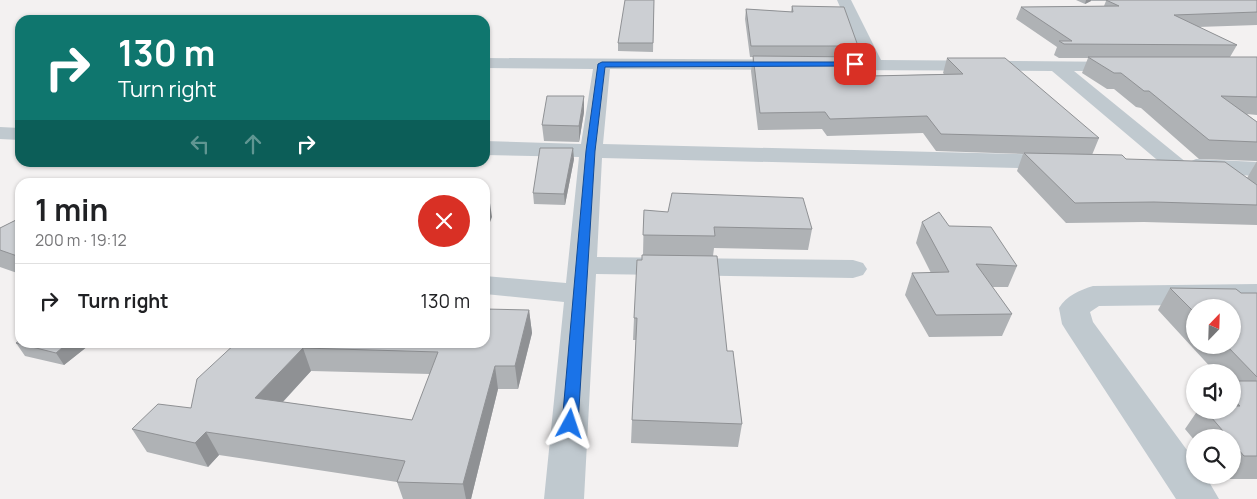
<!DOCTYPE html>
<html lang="en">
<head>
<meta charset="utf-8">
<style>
	body { margin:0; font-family:Manrope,sans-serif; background:#f6f6f6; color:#202124; height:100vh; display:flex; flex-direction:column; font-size:19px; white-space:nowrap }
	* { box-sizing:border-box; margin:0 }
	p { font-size:16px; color:#757577 }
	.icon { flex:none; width:28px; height:28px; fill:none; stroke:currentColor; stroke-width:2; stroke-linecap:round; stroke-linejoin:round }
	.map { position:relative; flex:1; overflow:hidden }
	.details { position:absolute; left:15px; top:178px; width:475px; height:170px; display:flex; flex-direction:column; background:#fff; border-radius:15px; box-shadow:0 1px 4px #0004 }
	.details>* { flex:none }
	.banner { position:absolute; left:15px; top:15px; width:475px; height:152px; border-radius:15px; box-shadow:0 1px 4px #0004; background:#0f766e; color:#fff; overflow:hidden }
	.needle { width:32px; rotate:23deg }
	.controls { position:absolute; left:1186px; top:299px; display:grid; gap:10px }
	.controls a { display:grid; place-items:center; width:55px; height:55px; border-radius:50%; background:#fff; box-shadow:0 1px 4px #0004; font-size:25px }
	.pin { position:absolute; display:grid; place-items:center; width:42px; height:42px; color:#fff; margin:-21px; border-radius:10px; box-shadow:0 2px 8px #0006 }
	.me { position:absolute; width:55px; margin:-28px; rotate:5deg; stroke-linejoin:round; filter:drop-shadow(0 0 4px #0008) }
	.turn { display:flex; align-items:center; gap:18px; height:105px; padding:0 20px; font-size:22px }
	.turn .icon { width:65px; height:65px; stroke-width:2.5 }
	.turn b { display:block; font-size:35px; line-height:42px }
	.lanes { display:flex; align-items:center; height:48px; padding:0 20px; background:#0003; justify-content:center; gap:25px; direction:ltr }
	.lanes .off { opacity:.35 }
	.round { display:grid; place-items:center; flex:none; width:52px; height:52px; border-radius:26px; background:#f6f6f6 }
	.headline { display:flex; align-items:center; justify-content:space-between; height:85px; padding:0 20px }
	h1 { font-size:30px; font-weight:700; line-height:38px }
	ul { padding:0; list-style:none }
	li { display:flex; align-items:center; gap:15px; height:75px; padding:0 20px; border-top:1px solid #e0e0e0 }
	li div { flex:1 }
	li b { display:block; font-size:19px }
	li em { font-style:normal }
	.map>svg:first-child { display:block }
</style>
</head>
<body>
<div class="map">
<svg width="1257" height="499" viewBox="0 0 1257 499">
	<rect width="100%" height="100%" fill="#f3f1f1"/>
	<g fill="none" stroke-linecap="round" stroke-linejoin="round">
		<path fill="#c0c9cf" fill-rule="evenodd" d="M 837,0 L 851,0 L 881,60 L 1129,62 L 1132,66 L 1129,70 L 1123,71 L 1074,71 L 1187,163 L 1196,159 L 1257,162 L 1257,176 L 1196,173 L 1186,168 L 1177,172 L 1169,170 L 1052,71 L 610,69 L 603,144 L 1058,155 L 1066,157 L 1069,162 L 1066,167 L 1058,169 L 602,158 L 597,257 L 853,260 L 863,263 L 867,269 L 863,275 L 853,278 L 596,274 L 584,499 L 544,499 L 564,302 L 485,294 L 485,276 L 566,283 L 579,157 L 485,155 L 485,141 L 581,144 L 593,69 L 485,68 L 485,58 L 863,60 Z
			M 0,127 L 20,128 L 20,140 L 0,139 Z
			M 1257,284 L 1257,304 L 1099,306 L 1090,312 L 1093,322 L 1195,461 L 1195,475 L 1205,475 L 1219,499 L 1176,499 L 1067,332 L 1062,324 L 1059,308 C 1066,296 1080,290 1093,286 Z"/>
	</g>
	<path fill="#afb2b5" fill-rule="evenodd" d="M 654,0 L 653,52 L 618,51 L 618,43 Z
		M 1076,0 L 1257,0 L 1257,25 L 1198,27 L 1237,45 L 1230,57 L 1257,57 L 1257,115 L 1247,114 L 1257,122 L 1257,161 L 1199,159 L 1141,108 L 1136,107 L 1114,89 L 1107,89 L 1082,73 L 1088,58 L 1059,58 L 1054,55 L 1057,47 L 1016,19 L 1021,7 L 1104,6 L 1106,1 L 1091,1 L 1085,4 Z
		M 792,6 L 858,46 L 856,57 L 870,76 L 944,74 L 943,73 L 947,58 L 1099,138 L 1092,155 L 1247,178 L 1257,161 L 1257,225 L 1144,222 L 1066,223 L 1017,171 L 1023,154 L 936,151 L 923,133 L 827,136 L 822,129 L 758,130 L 751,71 L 753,57 L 750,57 L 745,19 L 746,9 L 791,12 Z
		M 584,112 L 579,142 L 544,141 L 542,125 Z
		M 574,159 L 565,205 L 534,204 L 533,193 Z
		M 644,210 L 812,229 L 808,250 L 714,248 L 713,256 L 727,351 L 742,424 L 738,447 L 631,443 L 632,420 L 636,340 L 633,340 L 634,318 L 643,255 Z
		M 20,218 L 20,274 L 0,267 L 0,228 Z
		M 922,222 L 949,226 L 1017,266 L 1008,287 L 992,287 L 1012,314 L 1002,336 L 929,337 L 905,295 L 912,273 L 931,273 L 916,243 Z
		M 1170,288 L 1241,293 L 1257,293 L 1257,479 L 1225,479 L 1222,475 L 1232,475 L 1232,438 L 1195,438 L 1195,441 L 1185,429 L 1198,410 L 1232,410 L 1232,372 L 1215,372 L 1158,310 ZM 1195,308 L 1232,345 L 1195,345 Z
		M 529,310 L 532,333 L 518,389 L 498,389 L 471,499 L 403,499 L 397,482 L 219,455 L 208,467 L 147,452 L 132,429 L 191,408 L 237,342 ZM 311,371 L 430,374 L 412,420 L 283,402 Z
		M 20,342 L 93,342 L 64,365 L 25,356 L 16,343 Z"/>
	<path fill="#8f9194" d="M 1086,0 L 1091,0 L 1091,1 L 1085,4 Z
		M 584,96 L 584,112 L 579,142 L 579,126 Z
		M 573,148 L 574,159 L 565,205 L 564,194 Z
		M 489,196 L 492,217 L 485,235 L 485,207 Z
		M 529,310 L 532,333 L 518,389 L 515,366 Z
		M 69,342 L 93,342 L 64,365 L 56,353 Z
		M 303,348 L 311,371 L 265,421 L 255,398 Z
		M 495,366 L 498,389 L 471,499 L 466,499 L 463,484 Z
		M 206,432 L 219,455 L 208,467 L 195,443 Z"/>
	<path fill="#cccfd3" stroke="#8f9194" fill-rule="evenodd" d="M 625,0 L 654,0 L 653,43 L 618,43 Z
		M 1106,0 L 1257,0 L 1257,12 L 1174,15 L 1237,45 L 1064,44 L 1059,41 L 1072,41 L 1021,7 L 1119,6 Z
		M 792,6 L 844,7 L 858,46 L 751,46 L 746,9 L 793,12 Z
		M 753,56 L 863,57 L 870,76 L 963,74 L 947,58 L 1005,58 L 1099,138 L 941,134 L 927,116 L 830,119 L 825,112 L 760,113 Z
		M 1088,57 L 1257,57 L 1257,97 L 1221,96 L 1257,122 L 1257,142 L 1209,140 L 1149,91 L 1144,91 L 1121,73 L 1114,73 Z
		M 547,96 L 584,96 L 579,126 L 542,125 Z
		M 540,148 L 573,148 L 564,194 L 533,193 Z
		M 1024,153 L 1122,155 L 1126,159 L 1225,162 L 1257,185 L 1257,205 L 1154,202 L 1075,203 Z
		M 672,193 L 803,198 L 812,229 L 714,227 L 715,236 L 643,235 L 644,210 L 668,212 Z
		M 485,196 L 489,196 L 485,207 Z
		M 939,212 L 949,226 L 991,227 L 1017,266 L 976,264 L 1012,314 L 936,315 L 912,273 L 949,272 L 922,222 Z
		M 20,218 L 20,257 L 0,250 L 0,228 Z
		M 642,255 L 717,256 L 727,351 L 733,351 L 742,424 L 632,420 L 637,318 L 634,318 L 637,260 L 642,260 Z
		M 1170,288 L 1236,289 L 1241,293 L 1257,293 L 1257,377 L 1226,345 L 1232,345 L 1232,308 L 1195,308 L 1195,313 Z
		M 485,309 L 529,310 L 515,366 L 495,366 L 463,484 L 397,482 L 405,461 L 206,432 L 195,443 L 132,429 L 158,404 L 191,408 L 197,379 L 237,342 L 485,342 ZM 303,348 L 438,352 L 412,420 L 255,398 Z
		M 20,340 L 20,342 L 69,342 L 56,353 L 16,343 Z
		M 1232,381 L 1257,381 L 1257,456 L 1244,456 L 1232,442 L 1232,438 L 1229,438 L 1205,410 L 1232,410 L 1232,406 L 1240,406 L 1232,399 Z"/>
	<path fill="#1a73e8" stroke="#114b97" d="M 602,62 L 855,62 L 858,64 L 855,66 L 605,67 L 595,151 L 578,424 L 575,429 L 570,430 L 565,429 L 562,424 L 586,151 L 598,64 Z"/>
</svg>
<div class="controls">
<a><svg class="needle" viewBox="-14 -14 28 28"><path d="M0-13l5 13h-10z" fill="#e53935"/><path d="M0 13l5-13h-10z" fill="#757577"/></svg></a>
<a><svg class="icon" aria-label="sound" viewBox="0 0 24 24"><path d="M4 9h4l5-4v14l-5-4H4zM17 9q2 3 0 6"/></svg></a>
<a><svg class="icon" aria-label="search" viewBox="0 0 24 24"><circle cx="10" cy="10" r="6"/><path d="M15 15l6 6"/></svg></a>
</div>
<div class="pin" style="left:855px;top:64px;background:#d93025"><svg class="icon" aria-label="arrive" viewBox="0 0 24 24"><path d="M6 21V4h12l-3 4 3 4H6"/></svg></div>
<svg class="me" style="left:570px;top:424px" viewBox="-20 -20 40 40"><path d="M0-17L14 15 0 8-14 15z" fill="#1a73e8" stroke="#fff" stroke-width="4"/></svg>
<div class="banner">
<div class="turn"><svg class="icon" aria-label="right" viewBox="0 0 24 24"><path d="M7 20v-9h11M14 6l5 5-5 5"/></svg><div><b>130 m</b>Turn right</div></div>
<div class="lanes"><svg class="icon off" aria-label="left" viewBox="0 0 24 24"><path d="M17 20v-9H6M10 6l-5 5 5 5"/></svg><svg class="icon off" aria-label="ahead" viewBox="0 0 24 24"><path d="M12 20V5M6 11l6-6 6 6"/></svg><svg class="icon" aria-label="right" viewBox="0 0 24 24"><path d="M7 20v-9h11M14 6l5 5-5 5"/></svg></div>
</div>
<section class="details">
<div class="headline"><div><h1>1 min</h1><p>200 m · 19:12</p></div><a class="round" style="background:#d93025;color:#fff"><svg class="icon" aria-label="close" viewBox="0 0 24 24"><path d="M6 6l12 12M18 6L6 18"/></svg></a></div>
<ul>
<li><svg class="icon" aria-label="right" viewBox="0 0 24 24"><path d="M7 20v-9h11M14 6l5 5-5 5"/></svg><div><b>Turn right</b></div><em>130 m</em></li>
</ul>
</section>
</div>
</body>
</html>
